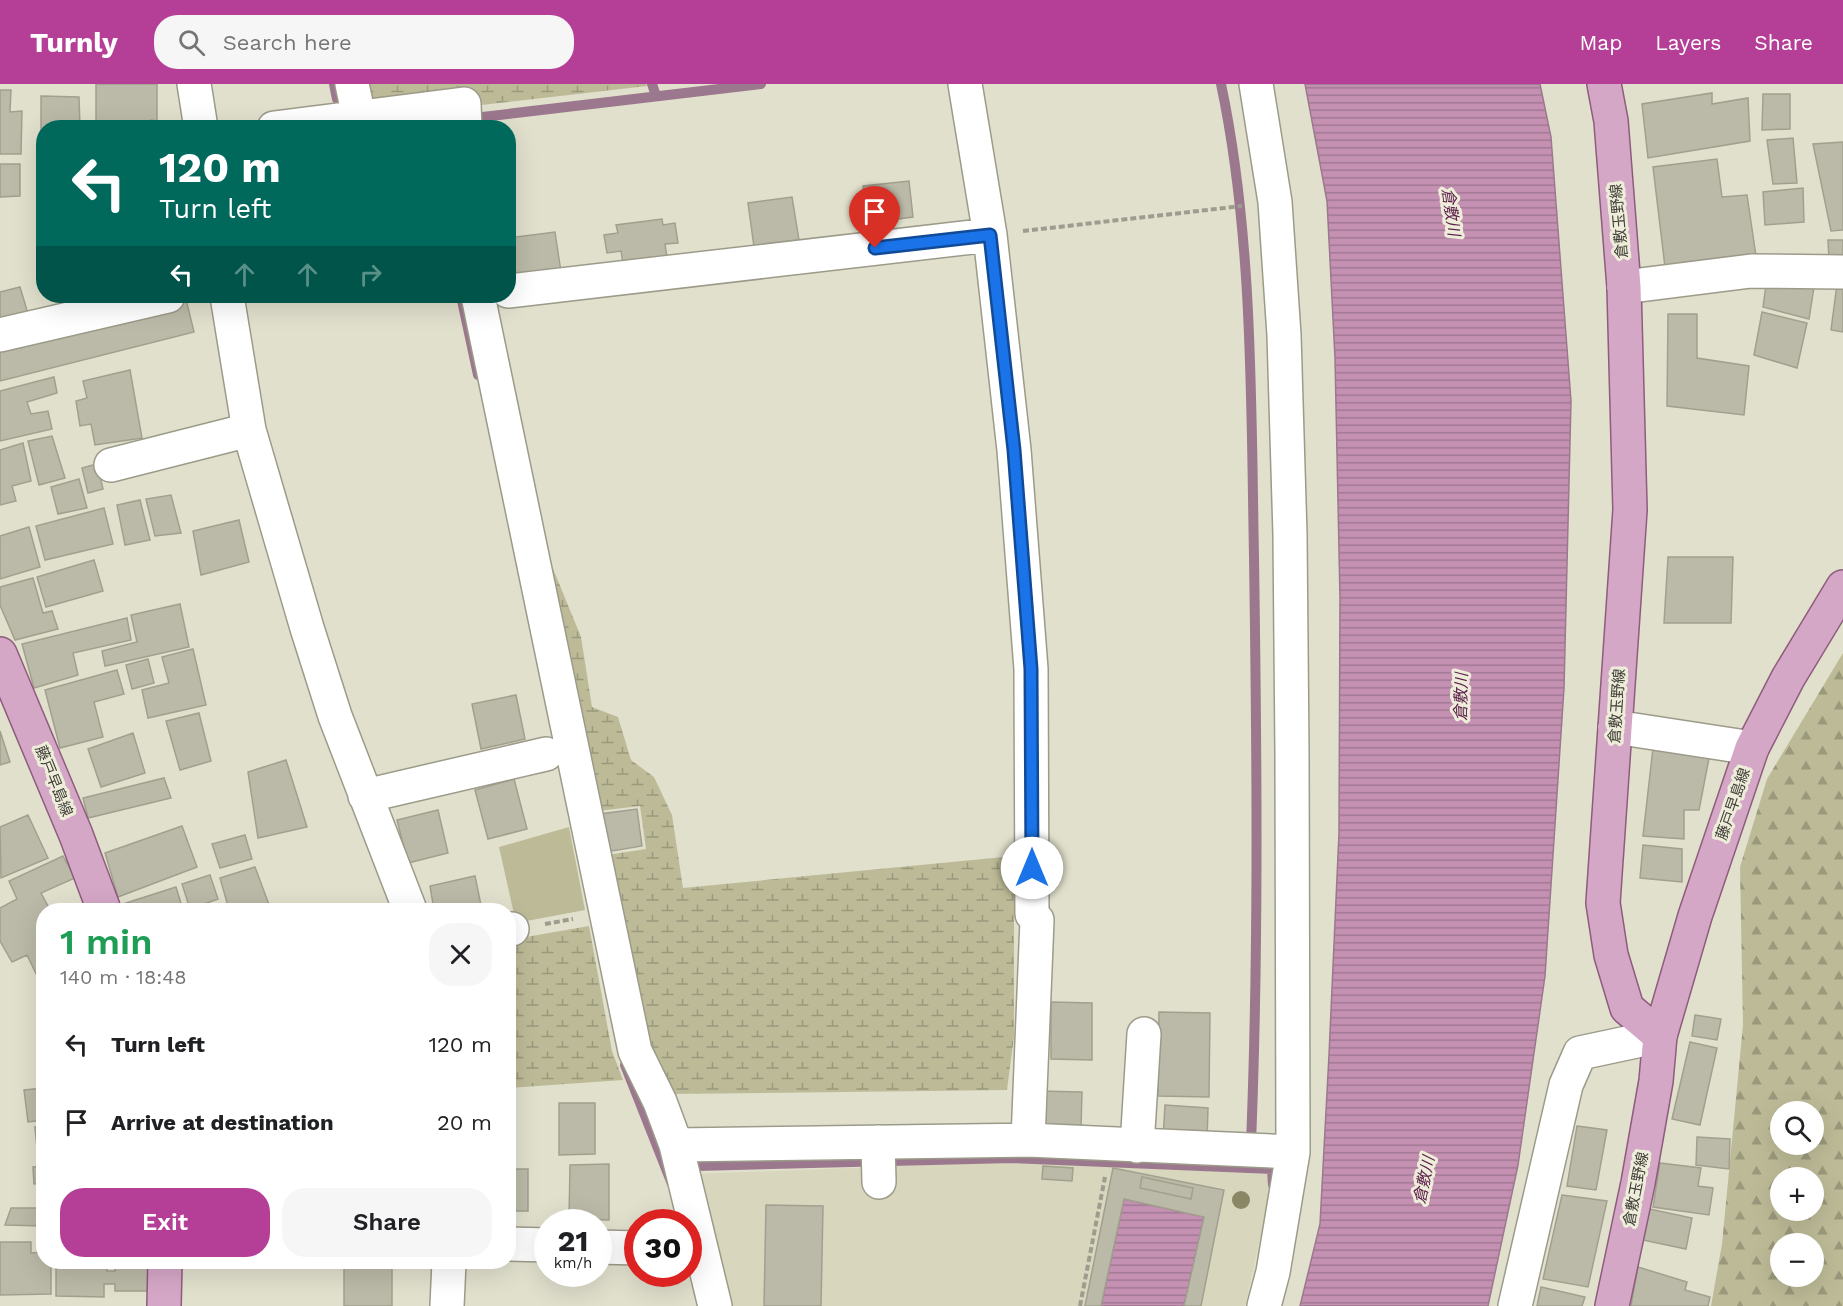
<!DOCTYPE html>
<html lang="en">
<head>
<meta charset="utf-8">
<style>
	body { margin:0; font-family:"Work Sans","Noto Sans JP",sans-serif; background:#f6f6f6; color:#202124; height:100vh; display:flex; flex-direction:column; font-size:22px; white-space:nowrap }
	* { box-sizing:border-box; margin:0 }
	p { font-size:20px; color:#757577 }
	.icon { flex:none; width:33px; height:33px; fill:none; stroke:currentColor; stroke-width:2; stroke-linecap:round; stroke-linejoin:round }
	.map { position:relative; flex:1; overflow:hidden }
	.panel { position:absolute; left:36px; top:819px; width:480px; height:366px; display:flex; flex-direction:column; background:#fff; border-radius:24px; box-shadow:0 6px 24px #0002 }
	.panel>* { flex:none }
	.top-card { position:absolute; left:36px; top:36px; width:480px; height:183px; border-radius:24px; box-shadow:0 6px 24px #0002; background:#00695c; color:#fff; overflow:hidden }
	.fabs { position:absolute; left:1770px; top:1017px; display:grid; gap:12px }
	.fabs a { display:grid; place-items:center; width:54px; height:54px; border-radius:50%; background:#fff; box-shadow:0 6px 24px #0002; font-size:30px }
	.speed { position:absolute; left:534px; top:1125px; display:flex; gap:12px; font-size:30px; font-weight:700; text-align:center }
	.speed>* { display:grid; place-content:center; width:78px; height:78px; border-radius:50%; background:#fff; box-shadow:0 6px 24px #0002; line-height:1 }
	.speed small { font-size:15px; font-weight:400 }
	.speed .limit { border:9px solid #d22; background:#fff; color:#111 }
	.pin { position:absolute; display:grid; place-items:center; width:51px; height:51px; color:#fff; margin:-62px -26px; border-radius:50% 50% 50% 0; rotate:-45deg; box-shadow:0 0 6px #0007 }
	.pin .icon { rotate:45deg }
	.me { position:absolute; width:66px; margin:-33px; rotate:0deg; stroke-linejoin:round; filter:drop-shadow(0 0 4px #0008) }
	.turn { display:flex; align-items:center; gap:21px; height:126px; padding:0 24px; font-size:27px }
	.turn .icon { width:78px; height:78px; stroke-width:2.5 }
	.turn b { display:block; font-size:42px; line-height:51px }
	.lanes { display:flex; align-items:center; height:57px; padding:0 24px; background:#0003; justify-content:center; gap:30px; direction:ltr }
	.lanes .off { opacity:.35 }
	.round { display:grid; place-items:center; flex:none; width:63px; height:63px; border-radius:24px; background:#f6f6f6 }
	.summary { display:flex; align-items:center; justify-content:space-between; height:102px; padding:0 24px }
	h1 { font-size:36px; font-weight:600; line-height:45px; color:#1e9e55 }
	.button { display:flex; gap:12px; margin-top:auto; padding:12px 24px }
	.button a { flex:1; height:69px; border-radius:24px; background:#b53f96; color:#fff; font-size:24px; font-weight:600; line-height:69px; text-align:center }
	.button a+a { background:#f6f6f6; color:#202124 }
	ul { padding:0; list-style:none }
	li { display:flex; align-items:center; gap:18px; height:78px; padding:0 24px }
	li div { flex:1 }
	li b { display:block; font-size:22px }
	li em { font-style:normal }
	header { display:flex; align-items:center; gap:36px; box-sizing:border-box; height:84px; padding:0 30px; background:#b53f96; color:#fff }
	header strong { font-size:28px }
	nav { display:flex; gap:33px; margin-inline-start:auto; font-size:21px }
	.search { width:420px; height:54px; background:#f6f6f6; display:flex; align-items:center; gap:15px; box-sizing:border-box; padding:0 21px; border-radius:24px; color:#757577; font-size:22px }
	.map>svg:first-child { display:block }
</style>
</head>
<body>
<header>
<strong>Turnly</strong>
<div class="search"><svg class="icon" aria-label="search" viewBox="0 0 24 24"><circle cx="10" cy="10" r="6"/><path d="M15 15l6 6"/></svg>Search here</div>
<nav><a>Map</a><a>Layers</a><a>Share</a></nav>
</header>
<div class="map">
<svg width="1843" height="1222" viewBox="0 0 1843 1222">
	<defs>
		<pattern id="forest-firs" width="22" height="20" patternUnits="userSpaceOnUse" patternTransform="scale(1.5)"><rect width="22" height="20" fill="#bdbb97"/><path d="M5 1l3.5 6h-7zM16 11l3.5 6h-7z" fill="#9b997c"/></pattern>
		<pattern id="wetland-marsh" width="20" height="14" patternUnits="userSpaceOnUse" patternTransform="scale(1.5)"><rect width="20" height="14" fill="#bdbb97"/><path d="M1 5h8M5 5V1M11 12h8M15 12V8" fill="none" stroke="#9b997c"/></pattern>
		<pattern id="water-rules" width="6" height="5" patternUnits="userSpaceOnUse" patternTransform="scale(1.5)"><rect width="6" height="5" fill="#c591b3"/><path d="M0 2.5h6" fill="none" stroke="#a17892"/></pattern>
	</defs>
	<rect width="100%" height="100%" fill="#e1e0cd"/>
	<path fill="#d8d6bc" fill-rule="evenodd" d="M 1003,1078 L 1269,1090 L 1270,1111 L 1245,1222 L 1201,1222 L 1224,1106 L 1113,1084 L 1085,1222 L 821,1222 L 823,1122 L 767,1121 L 764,1222 L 731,1222 L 695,1090 ZM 1043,1082 L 1073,1084 L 1072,1097 L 1042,1095 Z"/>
	<path fill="#bdbb97" d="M 569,743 L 585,826 L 516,839 L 499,763 Z"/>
	<path fill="url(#forest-firs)" fill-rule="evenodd" d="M 1843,569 L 1843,1222 L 1711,1222 L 1722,1160 L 1743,941 L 1740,783 L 1767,695 ZM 1780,1028 L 1814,1028 L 1814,1060 L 1780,1060 ZM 1780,1094 L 1814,1094 L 1814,1126 L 1780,1126 ZM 1780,1160 L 1814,1160 L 1814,1192 L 1780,1192 Z"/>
	<path fill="url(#wetland-marsh)" d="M 364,0 L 646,0 L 647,2 L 473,22 L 368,19 Z
		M 543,460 L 581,553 L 592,623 L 618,633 L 631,676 L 654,693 L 672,731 L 683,804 L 1014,772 L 1014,953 L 1007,1006 L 669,1010 L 660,1003 L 607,771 L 646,765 L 640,722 L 598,727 Z
		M 589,842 L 612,967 L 623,996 L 509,1004 L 509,856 Z"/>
	<path fill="url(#water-rules)" stroke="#9c788e" stroke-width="1.5" d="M 1305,0 L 1540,0 L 1551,53 L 1571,317 L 1564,604 L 1545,892 L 1518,1081 L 1488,1222 L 1300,1222 L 1320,1140 L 1329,971 L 1339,749 L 1340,514 L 1335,274 L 1327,117 Z
		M 1124,1115 L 1204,1133 L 1184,1222 L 1101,1222 Z"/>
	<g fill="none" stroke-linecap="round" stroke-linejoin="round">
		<path stroke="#9c788e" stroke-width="10" d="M 334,0 L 337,15
			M 652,0 L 656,12
			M 1221,0 C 1253,151 1251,318 1254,473 C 1257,676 1259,880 1250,1083
			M 449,44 L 448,37 L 761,0
			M 461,212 L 478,291
			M 625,981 L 672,1100
			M 697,1082 L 1012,1074 L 1272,1085 L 1273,1101"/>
	</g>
	<path fill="#bbbaa8" stroke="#a1a08e" stroke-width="1.5" fill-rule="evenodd" d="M 96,0 L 157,0 L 157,37 L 151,36 L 151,44 L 96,44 Z
		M 0,6 L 11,6 L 10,28 L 22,27 L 21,70 L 0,70 Z
		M 1712,9 L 1712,20 L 1748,14 L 1750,57 L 1648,74 L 1642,20 Z
		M 1763,10 L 1790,10 L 1790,45 L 1762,46 Z
		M 41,12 L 79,13 L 80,44 L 44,44 L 44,61 L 41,61 Z
		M 1793,54 L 1797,99 L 1773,100 L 1767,56 Z
		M 1843,58 L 1843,146 L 1831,147 L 1813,60 Z
		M 1717,75 L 1722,113 L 1747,111 L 1756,172 L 1665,183 L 1653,83 Z
		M 0,80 L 20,80 L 20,112 L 0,113 Z
		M 909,97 L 913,133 L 867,139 L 863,102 Z
		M 1803,104 L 1804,138 L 1765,141 L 1763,108 Z
		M 792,113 L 799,156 L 754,163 L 748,119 Z
		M 662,135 L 663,141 L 675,139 L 678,159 L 665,160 L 667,174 L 623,180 L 621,167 L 607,169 L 604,151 L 618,149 L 616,141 Z
		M 555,148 L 561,188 L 514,195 L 514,188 L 508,189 L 508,154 Z
		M 1828,156 L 1843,156 L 1843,176 L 1829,176 Z
		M 1838,193 L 1843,194 L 1843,248 L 1831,246 Z
		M 1767,194 L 1814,203 L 1809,235 L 1763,223 Z
		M 20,203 L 29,233 L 0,240 L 0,208 Z
		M 186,215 L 194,248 L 0,297 L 0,263 Z
		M 1762,228 L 1807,239 L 1797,284 L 1754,271 Z
		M 1668,230 L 1697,230 L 1697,274 L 1749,282 L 1744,331 L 1667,322 Z
		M 130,286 L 142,354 L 95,361 L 91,340 L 80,342 L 76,317 L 87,314 L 83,297 Z
		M 54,293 L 57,309 L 27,318 L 31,330 L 48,327 L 52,345 L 0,357 L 0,307 Z
		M 52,352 L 65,394 L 39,401 L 28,357 Z
		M 23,359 L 31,397 L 12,402 L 16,417 L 0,421 L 0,366 Z
		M 97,380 L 103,405 L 88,409 L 82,384 Z
		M 79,395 L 87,424 L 58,430 L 51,403 Z
		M 171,411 L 181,449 L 155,452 L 146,415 Z
		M 140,416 L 150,456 L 125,461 L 117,421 Z
		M 104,424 L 113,460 L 45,476 L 36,442 Z
		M 239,436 L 249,478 L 201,491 L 193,447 Z
		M 29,443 L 40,483 L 0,495 L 0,452 Z
		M 1668,473 L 1733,473 L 1731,539 L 1664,539 Z
		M 94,476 L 103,507 L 46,523 L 37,493 Z
		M 33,494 L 43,529 L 52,527 L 58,545 L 15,556 L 0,521 L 0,503 Z
		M 180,520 L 189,563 L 105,582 L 102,567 L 137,558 L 131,531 Z
		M 127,534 L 131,556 L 73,569 L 78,591 L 34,604 L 22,560 Z
		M 193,565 L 206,621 L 148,634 L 142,606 L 169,599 L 162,573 Z
		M 148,575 L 154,599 L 132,605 L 126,581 Z
		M 117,586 L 124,610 L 94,618 L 103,653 L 60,664 L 45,606 Z
		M 516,611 L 525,655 L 481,665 L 472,620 Z
		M 199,629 L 211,677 L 180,686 L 166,637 Z
		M 0,647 L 10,678 L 0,681 Z
		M 133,649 L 145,689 L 101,703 L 88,665 Z
		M 1653,664 L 1710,669 L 1699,726 L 1684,726 L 1684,755 L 1643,752 Z
		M 286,676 L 307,743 L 258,754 L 248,688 Z
		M 164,694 L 171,714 L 88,734 L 83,714 Z
		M 514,695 L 527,745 L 488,755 L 475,706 Z
		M 637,725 L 642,762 L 606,768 L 600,730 Z
		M 438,726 L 448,769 L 408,779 L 397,736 Z
		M 28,731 L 48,774 L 1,794 L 0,743 Z
		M 182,742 L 197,783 L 118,813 L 105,769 Z
		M 245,751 L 252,775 L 220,784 L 212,760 Z
		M 1643,761 L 1682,765 L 1682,798 L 1640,794 Z
		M 63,772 L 75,794 L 41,809 L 50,826 L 44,826 L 42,902 L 27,871 L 12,878 L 0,857 L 0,824 L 17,815 L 9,797 Z
		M 255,783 L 271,826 L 216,826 L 228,822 L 220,794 Z
		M 210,791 L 218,815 L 190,825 L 182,800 Z
		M 475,792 L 482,826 L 434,826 L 430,802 Z
		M 176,803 L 183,826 L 125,826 L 123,820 Z
		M 1051,918 L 1092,919 L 1092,976 L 1051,975 Z
		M 1159,928 L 1210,929 L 1209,1013 L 1158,1012 Z
		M 1695,931 L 1721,935 L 1717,956 L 1692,952 Z
		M 1690,958 L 1717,964 L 1700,1041 L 1672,1035 Z
		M 44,1004 L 44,1036 L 28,1038 L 24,1006 Z
		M 1039,1007 L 1082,1008 L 1081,1043 L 1038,1041 Z
		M 559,1019 L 595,1019 L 595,1070 L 559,1071 Z
		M 1165,1021 L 1208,1024 L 1207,1057 L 1163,1055 Z
		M 44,1042 L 44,1075 L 38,1075 L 35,1043 Z
		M 1577,1042 L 1607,1046 L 1596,1106 L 1567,1102 Z
		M 1697,1053 L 1730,1055 L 1729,1085 L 1696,1081 Z
		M 1660,1079 L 1701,1084 L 1698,1102 L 1713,1104 L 1709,1131 L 1653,1123 Z
		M 609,1080 L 609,1136 L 569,1135 L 570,1081 Z
		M 44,1082 L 44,1099 L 34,1100 L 33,1083 Z
		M 1043,1082 L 1073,1084 L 1072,1097 L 1042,1095 Z
		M 1113,1084 L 1224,1106 L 1201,1222 L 1184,1222 L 1204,1133 L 1124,1115 L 1101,1222 L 1085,1222 ZM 1142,1093 L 1193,1104 L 1191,1115 L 1140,1104 Z
		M 508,1085 L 528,1085 L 528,1127 L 508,1127 Z
		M 1142,1093 L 1193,1104 L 1191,1115 L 1140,1104 Z
		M 1562,1111 L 1607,1117 L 1588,1203 L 1543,1195 Z
		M 766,1121 L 823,1122 L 821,1222 L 764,1222 Z
		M 11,1124 L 44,1124 L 44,1142 L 5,1141 Z
		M 1645,1124 L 1692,1134 L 1686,1165 L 1638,1155 Z
		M 0,1158 L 31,1158 L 31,1169 L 44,1168 L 44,1178 L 51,1178 L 51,1210 L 0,1211 Z
		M 56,1178 L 107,1178 L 107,1187 L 115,1187 L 115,1178 L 148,1178 L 148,1207 L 115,1207 L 115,1200 L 104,1200 L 104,1213 L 56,1212 Z
		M 344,1178 L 392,1178 L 392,1222 L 344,1222 Z
		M 1638,1183 L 1687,1198 L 1685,1206 L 1710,1213 L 1708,1222 L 1631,1222 Z
		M 1541,1203 L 1585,1213 L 1582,1222 L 1537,1222 Z"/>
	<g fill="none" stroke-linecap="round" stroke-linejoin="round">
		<defs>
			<path id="minor" d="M 194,0 L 201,44
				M 352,0 L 359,33
				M 1256,0 L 1275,118 L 1284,251 L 1290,451 L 1292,669 L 1293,1068 L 1273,1188 L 1264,1222
				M 274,44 L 464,20 L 465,44
				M 990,151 L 1014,366 L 1031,585 L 1032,830 L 1037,836 L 1028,1056
				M 1624,203 L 1751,187 L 1843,188
				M 508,207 L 990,151 L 965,0
				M 227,212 L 249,346 L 307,544 L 335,632 L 410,826
				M 478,212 L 635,967 L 660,1018 L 676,1061 L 715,1222
				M 0,251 L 168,212
				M 111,381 L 249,346
				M 1615,643 L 1752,664
				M 365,712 L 546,670
				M 508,845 L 512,845
				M 878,1058 L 879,1098
				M 676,1061 L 1028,1056 L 1293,1068
				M 1137,1062 L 1144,950
				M 508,1160 L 548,1161
				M 598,1163 L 638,1164
				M 447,1222 L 449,1178
				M 1515,1222 L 1566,1001 L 1580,969 L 1660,952"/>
			<path id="major" d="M 1604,0 L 1611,37 L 1624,203 L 1630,426 L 1603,819 L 1611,871 L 1627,924 L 1660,952
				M 0,570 L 76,751 L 104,826
				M 164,1222 L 165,1178
				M 1612,1222 L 1638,1099 L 1656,997 L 1660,952 L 1695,832 L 1752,664 L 1788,594 L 1843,503"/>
		</defs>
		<use href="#minor" stroke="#9c9b89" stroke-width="36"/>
		<use href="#major" stroke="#8e5c7c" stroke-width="36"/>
		<path stroke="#9d9c8e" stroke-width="4" stroke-dasharray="6 3" stroke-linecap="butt" d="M 1023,147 L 1242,122
			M 545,840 L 573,835
			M 1080,1222 L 1105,1093"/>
		<use href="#minor" stroke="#fff" stroke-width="33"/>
		<use href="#major" stroke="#d5a7c7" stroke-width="33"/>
	</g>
	<circle fill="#8a8764" cx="1241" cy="1116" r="9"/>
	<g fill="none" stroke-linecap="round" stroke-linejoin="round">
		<defs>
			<path id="route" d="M 875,164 L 990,151 L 1014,366 L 1031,585 L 1032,784"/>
		</defs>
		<use href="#route" stroke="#114b97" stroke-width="15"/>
		<use href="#route" stroke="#1a73e8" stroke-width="10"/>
	</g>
	<g text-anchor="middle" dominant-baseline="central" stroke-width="6" stroke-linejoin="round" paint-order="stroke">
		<g font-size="15" fill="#3e3d36" stroke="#eeedda">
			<text transform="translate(1619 137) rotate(-95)">倉敷玉野線</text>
			<text transform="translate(1617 622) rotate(-86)">倉敷玉野線</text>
			<text transform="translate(54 697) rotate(68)">藤戸早島線</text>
			<text transform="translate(1733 720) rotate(-71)">藤戸早島線</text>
			<text transform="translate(1636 1105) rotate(-79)">倉敷玉野線</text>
		</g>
		<g font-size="16" font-style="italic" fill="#5e204d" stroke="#eeedda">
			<text transform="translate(1451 128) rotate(82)">倉敷川</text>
			<text transform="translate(1461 613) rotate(-89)">倉敷川</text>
			<text transform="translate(1424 1096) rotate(-78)">倉敷川</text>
		</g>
	</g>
</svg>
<div class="fabs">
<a><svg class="icon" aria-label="search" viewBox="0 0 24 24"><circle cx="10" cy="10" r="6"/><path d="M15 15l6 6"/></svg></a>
<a>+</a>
<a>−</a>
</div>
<div class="speed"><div>21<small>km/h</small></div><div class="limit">30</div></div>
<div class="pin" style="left:875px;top:164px;background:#d93025"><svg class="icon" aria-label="arrive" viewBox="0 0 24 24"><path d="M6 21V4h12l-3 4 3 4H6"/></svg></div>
<svg class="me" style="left:1032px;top:784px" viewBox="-20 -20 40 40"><circle r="19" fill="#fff"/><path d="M0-13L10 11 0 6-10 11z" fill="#1a73e8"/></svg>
<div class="top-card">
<div class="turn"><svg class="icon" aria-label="left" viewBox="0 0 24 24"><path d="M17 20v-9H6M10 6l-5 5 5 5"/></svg><div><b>120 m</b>Turn left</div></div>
<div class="lanes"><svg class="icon" aria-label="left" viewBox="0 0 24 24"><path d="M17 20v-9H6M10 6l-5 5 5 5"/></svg><svg class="icon off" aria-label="ahead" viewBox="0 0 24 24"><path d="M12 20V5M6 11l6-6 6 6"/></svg><svg class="icon off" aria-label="ahead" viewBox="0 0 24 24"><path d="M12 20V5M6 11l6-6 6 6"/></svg><svg class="icon off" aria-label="right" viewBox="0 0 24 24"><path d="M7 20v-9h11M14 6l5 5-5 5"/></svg></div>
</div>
<section class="panel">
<div class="summary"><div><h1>1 min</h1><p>140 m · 18:48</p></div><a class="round"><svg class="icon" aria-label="close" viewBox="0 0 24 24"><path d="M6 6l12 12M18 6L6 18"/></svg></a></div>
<ul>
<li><svg class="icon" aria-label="left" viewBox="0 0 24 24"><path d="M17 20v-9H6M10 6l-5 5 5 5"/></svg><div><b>Turn left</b></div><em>120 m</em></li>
<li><svg class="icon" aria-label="arrive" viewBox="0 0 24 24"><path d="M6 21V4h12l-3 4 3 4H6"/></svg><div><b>Arrive at destination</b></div><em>20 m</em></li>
</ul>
<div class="button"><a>Exit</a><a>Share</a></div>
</section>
</div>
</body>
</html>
